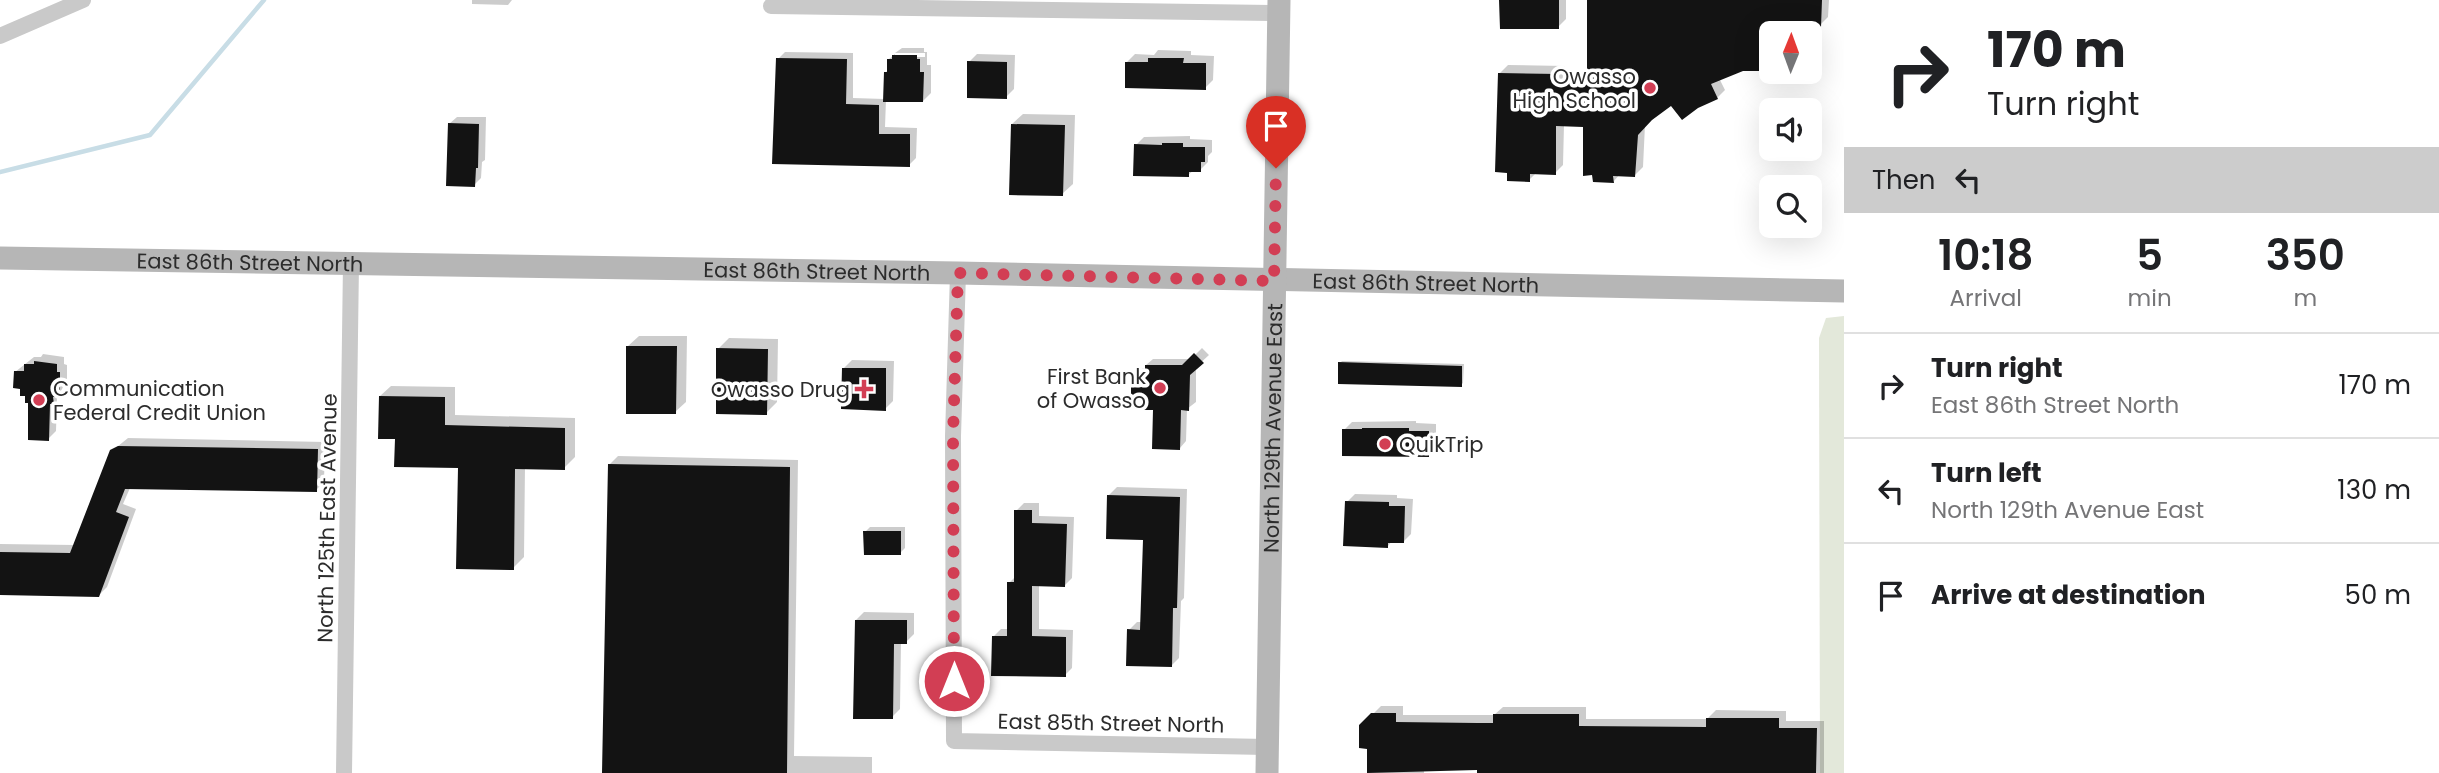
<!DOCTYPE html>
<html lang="en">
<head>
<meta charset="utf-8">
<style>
	body { margin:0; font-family:Poppins,sans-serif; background:#f6f6f6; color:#202124; height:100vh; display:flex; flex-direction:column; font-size:26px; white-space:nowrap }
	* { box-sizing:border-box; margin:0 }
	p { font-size:23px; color:#757577 }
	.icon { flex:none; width:38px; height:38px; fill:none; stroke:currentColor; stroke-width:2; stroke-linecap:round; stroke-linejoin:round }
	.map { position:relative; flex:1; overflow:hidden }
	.drawer { display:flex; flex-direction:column; background:#fff; width:595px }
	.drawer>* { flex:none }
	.hud { background:#fff; color:#202124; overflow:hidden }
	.needle { width:46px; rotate:1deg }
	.fabs { position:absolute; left:1759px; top:21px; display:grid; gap:14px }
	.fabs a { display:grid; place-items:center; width:63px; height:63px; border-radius:10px; background:#fff; box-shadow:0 7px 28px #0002; font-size:35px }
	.pin { position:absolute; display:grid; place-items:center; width:60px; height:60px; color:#fff; margin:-72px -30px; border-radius:50% 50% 50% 0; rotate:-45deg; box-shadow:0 0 7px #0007 }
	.pin .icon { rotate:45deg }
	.me { position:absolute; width:77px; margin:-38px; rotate:0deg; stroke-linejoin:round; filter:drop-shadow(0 0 5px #0008) }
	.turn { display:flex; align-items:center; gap:24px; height:147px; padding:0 28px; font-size:32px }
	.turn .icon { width:91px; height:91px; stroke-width:2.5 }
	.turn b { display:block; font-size:49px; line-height:60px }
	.then { display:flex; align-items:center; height:66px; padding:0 28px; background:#0003; gap:14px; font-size:26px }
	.eta { display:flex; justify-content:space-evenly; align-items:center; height:119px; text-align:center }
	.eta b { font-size:42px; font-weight:600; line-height:49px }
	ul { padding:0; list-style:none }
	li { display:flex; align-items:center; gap:21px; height:105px; padding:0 28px; border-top:2px solid #e0e0e0 }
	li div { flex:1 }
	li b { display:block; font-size:26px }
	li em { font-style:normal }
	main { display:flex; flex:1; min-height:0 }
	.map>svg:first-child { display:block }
</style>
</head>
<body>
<main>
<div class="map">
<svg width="1844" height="773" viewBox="0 0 1844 773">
	<rect width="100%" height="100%" fill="#fff"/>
	<path fill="#e3e8da" d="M 1844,316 L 1844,773 L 1820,773 L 1819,338 L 1826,318 Z"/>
	<path fill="#0003" d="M 472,0 L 512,0 L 508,5 L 472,4 Z
		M 1501,0 L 1566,0 L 1566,19 L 1558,27 Z
		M 1589,0 L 1829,0 L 1828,17 L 1820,25 L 1776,22 L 1776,33 L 1771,33 L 1771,65 L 1767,69 L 1742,69 L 1719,78 L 1725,90 L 1717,98 L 1697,107 L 1672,104 L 1645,125 L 1643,167 L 1635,175 L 1620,174 L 1614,181 L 1585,125 L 1564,125 L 1563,165 L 1555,173 L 1536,173 L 1529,180 L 1500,73 L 1508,65 L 1565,66 L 1565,75 L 1589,70 Z
		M 902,48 L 924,48 L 924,52 L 927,52 L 927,65 L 931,65 L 931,93 L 923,101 L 886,100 L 885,127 L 917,128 L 916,158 L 909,165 L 778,59 L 785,52 L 853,53 L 853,98 L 885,99 L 886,72 L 889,69 L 889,59 L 895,54 L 895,57 L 925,57 L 925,53 L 895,53 Z
		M 1158,50 L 1191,51 L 1191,55 L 1214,56 L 1213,80 L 1205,88 L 1127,62 L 1135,54 L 1154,55 Z
		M 977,54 L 1015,55 L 1014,89 L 1006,97 L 969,62 Z
		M 1023,114 L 1075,115 L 1073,184 L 1062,194 L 1012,124 Z
		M 457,117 L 486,117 L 485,160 L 482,162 L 481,178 L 474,185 L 449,124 Z
		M 1190,136 L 1190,139 L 1212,140 L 1212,152 L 1208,156 L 1208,162 L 1200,170 L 1194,170 L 1188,175 L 1136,145 L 1144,137 Z
		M 639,336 L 687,336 L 686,402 L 675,412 L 628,346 Z
		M 729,338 L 778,339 L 777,402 L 766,413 L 718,349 Z
		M 1202,348 L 1209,355 L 1196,367 L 1196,402 L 1187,409 L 1186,441 L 1180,448 L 1146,399 L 1133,375 L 1140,368 L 1146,369 L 1146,365 L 1153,359 L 1191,359 Z
		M 43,354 L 64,357 L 64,364 L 67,365 L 67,380 L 57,398 L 56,431 L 48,439 L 15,372 L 34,357 L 41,357 Z
		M 852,360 L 894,361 L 893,401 L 885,409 L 844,368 Z
		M 1342,361 L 1464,364 L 1463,383 L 1461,385 L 1340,363 Z
		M 391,386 L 455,387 L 455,415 L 575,418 L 575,457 L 564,468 L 525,467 L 524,557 L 513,568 L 460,466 L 397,438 L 380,396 Z
		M 1416,421 L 1416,423 L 1436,424 L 1436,447 L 1428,455 L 1344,430 L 1352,422 Z
		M 128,438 L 325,442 L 324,482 L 316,490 L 130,488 L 123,504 L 136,509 L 107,587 L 99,595 L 0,593 L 0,544 L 75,545 L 112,451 Z
		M 618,456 L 798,460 L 794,756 L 872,757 L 872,773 L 604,773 L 610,464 Z
		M 1117,487 L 1187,489 L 1184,598 L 1181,601 L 1179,658 L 1171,666 L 1129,630 L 1137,622 L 1142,622 L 1145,538 L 1109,495 Z
		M 1355,494 L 1397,495 L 1397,498 L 1413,499 L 1411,534 L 1403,542 L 1392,541 L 1388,546 L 1347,502 Z
		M 1024,503 L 1039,503 L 1039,516 L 1074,517 L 1072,578 L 1065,585 L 1039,585 L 1039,629 L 1073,630 L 1072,668 L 1065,675 L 993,637 L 1001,629 L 1009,629 L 1009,583 L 1016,576 L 1016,511 Z
		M 870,527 L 905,527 L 905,548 L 900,553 L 865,532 Z
		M 864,612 L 914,613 L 914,634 L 906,642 L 901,642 L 900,709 L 892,717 L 856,620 Z
		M 1381,706 L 1403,706 L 1403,715 L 1494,715 L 1503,707 L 1586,707 L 1586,719 L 1707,719 L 1716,710 L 1786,711 L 1786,721 L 1824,721 L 1824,773 L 1479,773 L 1479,768 L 1424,768 L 1424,773 L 1368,773 L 1369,747 L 1361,726 Z"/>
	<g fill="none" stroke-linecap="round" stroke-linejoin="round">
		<path stroke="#c8dde6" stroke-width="4.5" d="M 0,172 L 150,135 L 264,0"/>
	</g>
	<path fill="#131313" d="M 1499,0 L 1559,0 L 1559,29 L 1500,29 Z
		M 1587,0 L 1822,0 L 1821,27 L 1769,24 L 1768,71 L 1743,71 L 1711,84 L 1718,99 L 1698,108 L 1682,120 L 1671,106 L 1652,120 L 1638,135 L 1635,177 L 1613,176 L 1614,183 L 1593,182 L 1592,175 L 1583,176 L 1583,127 L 1556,126 L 1556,175 L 1530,174 L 1530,182 L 1507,181 L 1507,173 L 1495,172 L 1498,73 L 1558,74 L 1557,82 L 1587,75 Z
		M 892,55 L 917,55 L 917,59 L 920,59 L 920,72 L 924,72 L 923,102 L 883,102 L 884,72 L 887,72 L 887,59 L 892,59 Z
		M 776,58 L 847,59 L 846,104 L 879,105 L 879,134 L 910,134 L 910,167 L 772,164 Z
		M 1148,58 L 1184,58 L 1183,63 L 1206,63 L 1206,90 L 1125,88 L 1125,62 L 1148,62 Z
		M 967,61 L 1007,62 L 1007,99 L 967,98 Z
		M 448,123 L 479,124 L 478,168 L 476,168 L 475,187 L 446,186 Z
		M 1011,124 L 1065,125 L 1063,196 L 1009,195 Z
		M 1162,143 L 1183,143 L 1183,147 L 1205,147 L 1205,162 L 1201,162 L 1201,172 L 1189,172 L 1189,177 L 1133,176 L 1134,144 L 1162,145 Z
		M 626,346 L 677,346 L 676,414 L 626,414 Z
		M 716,348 L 768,349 L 767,415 L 716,414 Z
		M 1194,353 L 1204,363 L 1190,375 L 1189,411 L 1181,410 L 1180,450 L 1152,449 L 1153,410 L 1144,410 L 1144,401 L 1131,401 L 1131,375 L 1145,375 L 1145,365 L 1182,365 Z
		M 34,361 L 57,364 L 57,372 L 60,372 L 60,390 L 57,390 L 56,397 L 53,397 L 54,404 L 50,404 L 49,441 L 28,440 L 28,403 L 25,403 L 25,396 L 20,396 L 20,389 L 13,388 L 14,371 L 24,371 L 24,364 L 34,364 Z
		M 1338,362 L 1462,366 L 1462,387 L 1338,384 Z
		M 842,368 L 886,368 L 886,411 L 841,409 Z
		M 379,396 L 445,397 L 445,425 L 565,428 L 565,470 L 515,469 L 514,570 L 456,569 L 458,468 L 394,467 L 395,439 L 378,439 Z
		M 1362,428 L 1409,428 L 1409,431 L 1429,431 L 1429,457 L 1342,456 L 1342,429 L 1362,429 Z
		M 118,446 L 318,449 L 317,492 L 125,489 L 116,512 L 129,517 L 99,597 L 0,595 L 0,552 L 70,553 L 110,450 Z
		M 608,464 L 790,467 L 787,773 L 602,773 Z
		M 1107,495 L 1180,497 L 1177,608 L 1173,608 L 1172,667 L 1126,666 L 1127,629 L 1140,630 L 1143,540 L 1106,539 Z
		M 1345,501 L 1389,502 L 1389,506 L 1405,506 L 1404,543 L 1388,543 L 1388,548 L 1343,546 Z
		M 1014,510 L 1032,510 L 1032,523 L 1067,524 L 1065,587 L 1032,586 L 1032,636 L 1066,637 L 1066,677 L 991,676 L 992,636 L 1007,636 L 1007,582 L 1014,582 Z
		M 863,531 L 901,531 L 901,555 L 864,555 Z
		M 855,620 L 907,620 L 907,644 L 894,644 L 893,719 L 853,719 Z
		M 1371,713 L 1396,713 L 1396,722 L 1477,723 L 1493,723 L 1493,714 L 1579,714 L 1579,726 L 1706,727 L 1706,718 L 1779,718 L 1779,728 L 1817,728 L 1816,773 L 1477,773 L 1477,770 L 1367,773 L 1367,749 L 1359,748 L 1359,725 Z"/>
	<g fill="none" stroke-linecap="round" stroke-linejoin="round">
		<path stroke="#c9c9c9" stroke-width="16" d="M 771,6 L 1279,13
			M 0,36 L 83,0
			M 958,273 L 953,436 L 954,741 L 1267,747
			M 344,773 L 351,263"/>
		<g stroke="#b6b6b6" stroke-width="23">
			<path id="s1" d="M 0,258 L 958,273 L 1844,291"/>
			<path id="s2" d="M 1267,773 L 1279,0"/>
		</g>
	</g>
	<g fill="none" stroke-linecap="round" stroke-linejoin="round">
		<path stroke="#d23e54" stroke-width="12" stroke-dasharray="0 21.6" d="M 954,681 L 953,436 L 958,273 L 1274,281 L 1276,168"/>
	</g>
	<g fill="#d23e54" stroke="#fff" stroke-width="2.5">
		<circle cx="1650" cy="88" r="7"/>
		<circle cx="1160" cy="388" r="7"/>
		<path d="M860.5 378.5h7v7h7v7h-7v7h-7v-7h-7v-7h7z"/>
		<circle cx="39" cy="400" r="7"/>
		<circle cx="1385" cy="444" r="7"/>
	</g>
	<g text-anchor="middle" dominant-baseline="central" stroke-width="7" stroke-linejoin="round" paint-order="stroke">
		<g font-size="21" fill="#2c2c2c" stroke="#fff" text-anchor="end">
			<text x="1636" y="76">Owasso<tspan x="1636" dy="24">High School</tspan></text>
			<text x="1146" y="376">First Bank<tspan x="1146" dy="24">of Owasso</tspan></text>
			<text x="53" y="388" text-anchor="start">Communication<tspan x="53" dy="24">Federal Credit Union</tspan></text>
			<text x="850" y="389">Owasso Drug</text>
			<text x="1399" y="444" text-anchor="start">QuikTrip</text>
		</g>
		<g font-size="21" fill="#2c2c2c" stroke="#fff">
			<text stroke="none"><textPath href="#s1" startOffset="250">East 86th Street North</textPath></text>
			<text stroke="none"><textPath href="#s1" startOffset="817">East 86th Street North</textPath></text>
			<text stroke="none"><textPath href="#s1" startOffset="1426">East 86th Street North</textPath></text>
			<text stroke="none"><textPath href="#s2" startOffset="345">North 129th Avenue East</textPath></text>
			<text transform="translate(327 518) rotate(-89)">North 125th East Avenue</text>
			<text transform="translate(1111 723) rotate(1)">East 85th Street North</text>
		</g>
	</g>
</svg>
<div class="fabs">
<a><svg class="needle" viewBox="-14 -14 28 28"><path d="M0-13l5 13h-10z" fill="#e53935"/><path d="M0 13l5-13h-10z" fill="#757577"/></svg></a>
<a><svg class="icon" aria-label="sound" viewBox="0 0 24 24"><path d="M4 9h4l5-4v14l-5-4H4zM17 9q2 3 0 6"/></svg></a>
<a><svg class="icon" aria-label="search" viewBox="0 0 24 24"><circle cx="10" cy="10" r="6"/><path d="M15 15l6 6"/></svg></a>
</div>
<div class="pin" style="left:1276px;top:168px;background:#d93025"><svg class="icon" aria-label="arrive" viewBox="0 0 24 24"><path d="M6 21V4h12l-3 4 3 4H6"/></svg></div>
<svg class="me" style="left:954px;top:681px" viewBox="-20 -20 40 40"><circle r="17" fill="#d23e54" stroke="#fff" stroke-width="3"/><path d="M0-11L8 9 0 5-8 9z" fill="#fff"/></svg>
</div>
<section class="drawer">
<div class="hud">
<div class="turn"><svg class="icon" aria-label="right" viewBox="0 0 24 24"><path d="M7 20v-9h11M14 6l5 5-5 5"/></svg><div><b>170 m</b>Turn right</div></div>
<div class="then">Then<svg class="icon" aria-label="left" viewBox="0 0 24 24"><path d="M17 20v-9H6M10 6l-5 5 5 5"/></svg></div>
</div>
<div class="eta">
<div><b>10:18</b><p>Arrival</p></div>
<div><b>5</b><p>min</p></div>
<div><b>350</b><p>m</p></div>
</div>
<ul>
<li><svg class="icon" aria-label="right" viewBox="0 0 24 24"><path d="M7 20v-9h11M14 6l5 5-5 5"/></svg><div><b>Turn right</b><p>East 86th Street North</p></div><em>170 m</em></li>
<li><svg class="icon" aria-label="left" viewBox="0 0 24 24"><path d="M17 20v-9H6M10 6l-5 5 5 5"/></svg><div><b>Turn left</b><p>North 129th Avenue East</p></div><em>130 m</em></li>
<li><svg class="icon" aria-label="arrive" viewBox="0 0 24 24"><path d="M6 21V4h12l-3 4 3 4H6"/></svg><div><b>Arrive at destination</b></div><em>50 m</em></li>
</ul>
</section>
</main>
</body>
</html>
